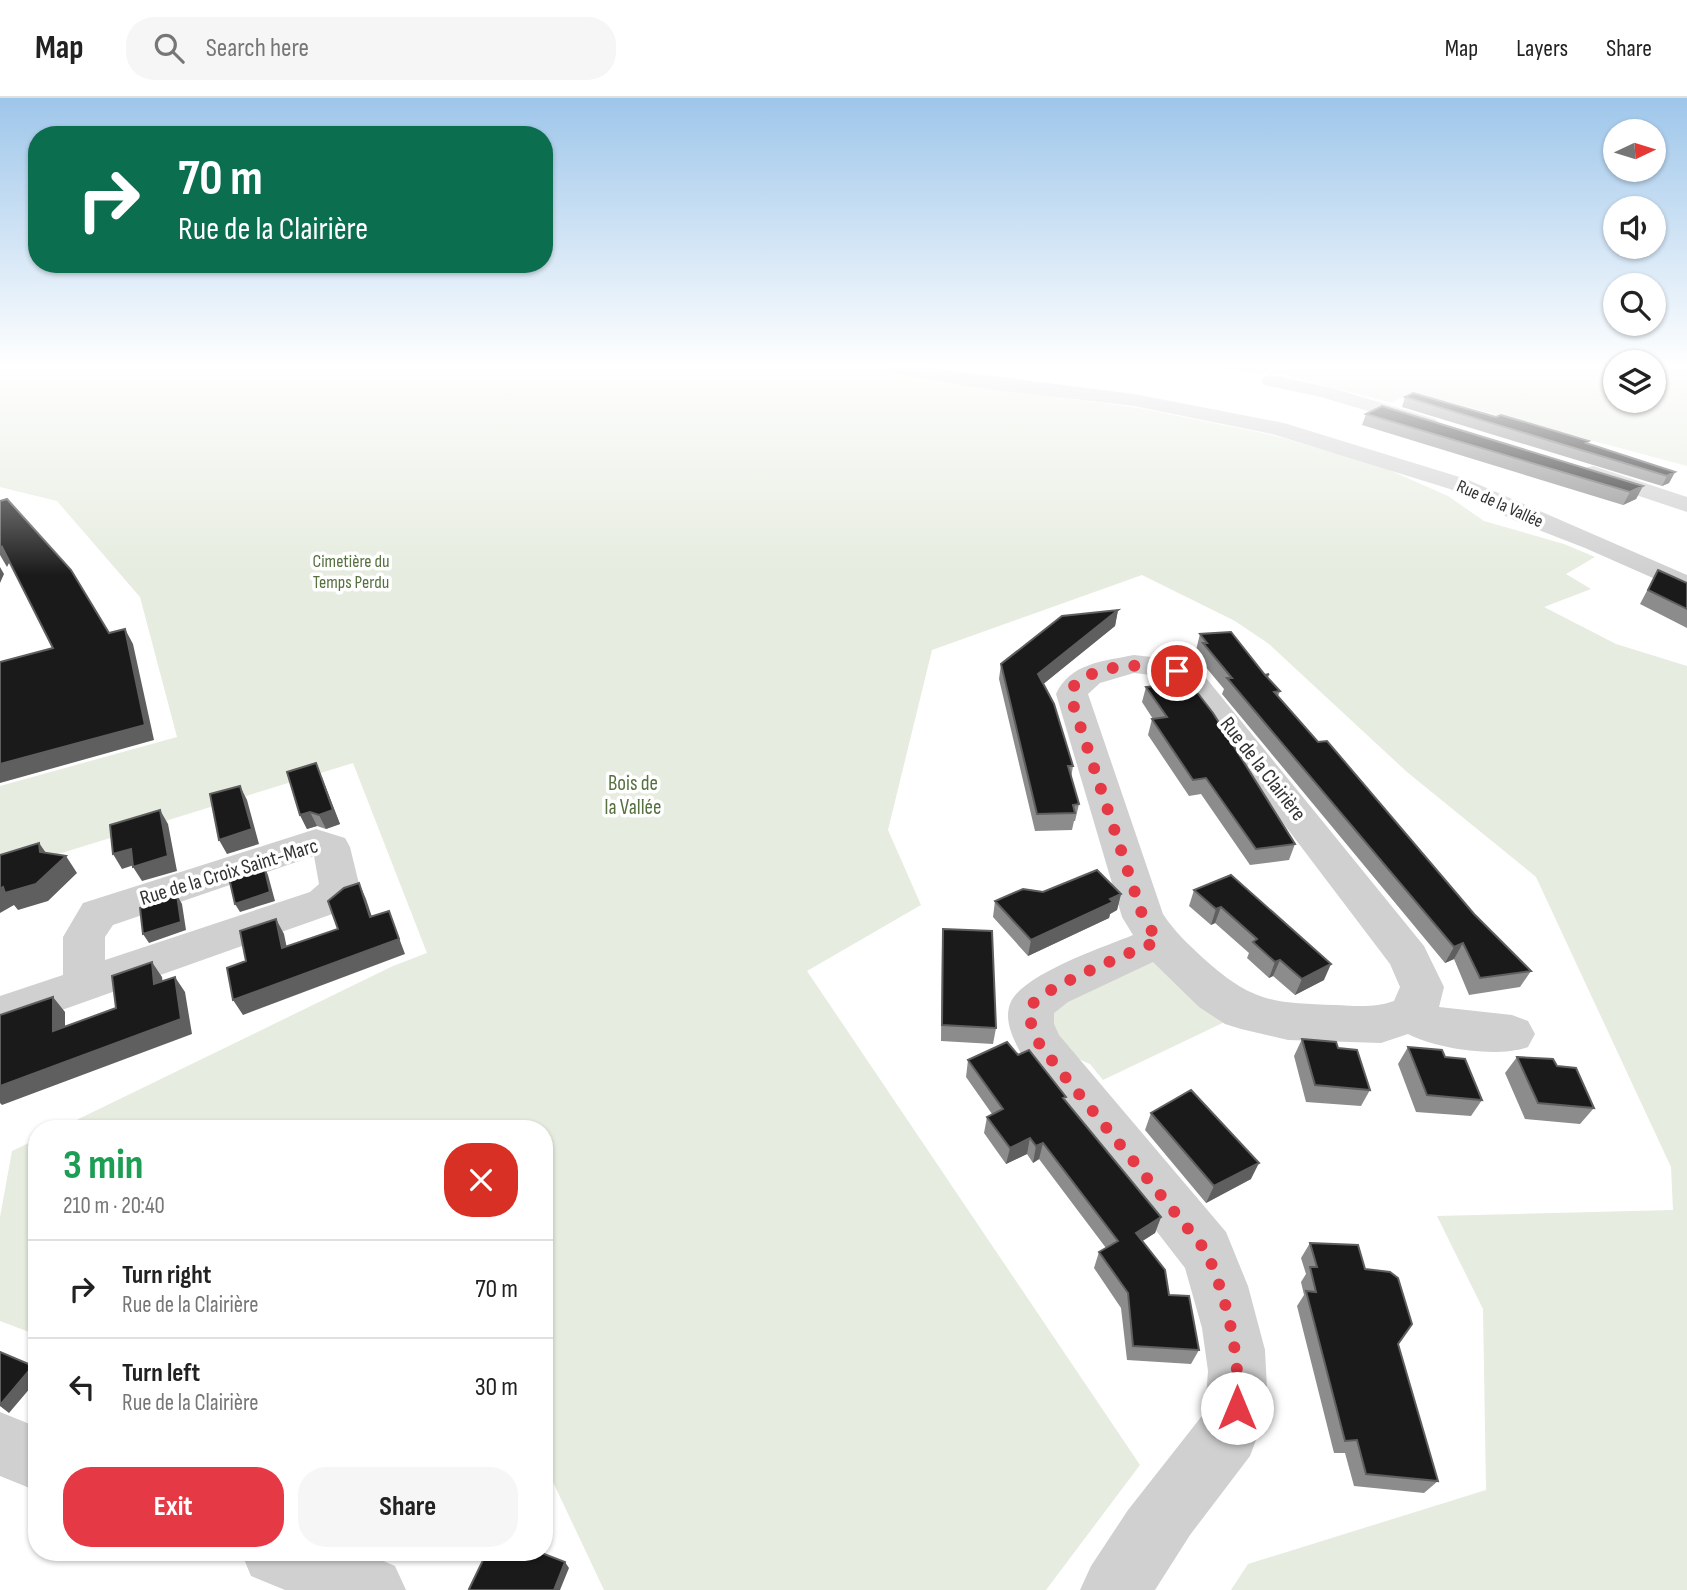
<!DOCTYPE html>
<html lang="en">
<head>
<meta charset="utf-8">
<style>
	body { margin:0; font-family:"Sofia Sans Condensed",sans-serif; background:#f6f6f6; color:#222; height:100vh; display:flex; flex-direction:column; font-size:26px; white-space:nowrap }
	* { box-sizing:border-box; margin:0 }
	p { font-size:23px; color:#767676 }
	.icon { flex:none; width:38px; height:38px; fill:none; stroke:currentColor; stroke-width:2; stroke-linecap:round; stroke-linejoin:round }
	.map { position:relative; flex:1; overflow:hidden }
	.drawer { position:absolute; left:28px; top:1022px; width:525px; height:441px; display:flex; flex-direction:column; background:#fff; border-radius:28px; box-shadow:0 2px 5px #0004 }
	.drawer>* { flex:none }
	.top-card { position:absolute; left:28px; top:28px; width:525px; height:147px; border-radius:28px; box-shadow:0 2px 5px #0004; background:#0b6e4f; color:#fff; overflow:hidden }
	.needle { width:46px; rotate:86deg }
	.fabs { position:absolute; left:1603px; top:21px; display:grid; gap:14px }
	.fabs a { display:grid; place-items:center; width:63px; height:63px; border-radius:50%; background:#fff; box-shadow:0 2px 5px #0004; font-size:35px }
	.pin { position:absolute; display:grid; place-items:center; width:60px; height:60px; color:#fff; margin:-30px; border:4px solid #fff; border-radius:50%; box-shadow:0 2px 7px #0007 }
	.me { position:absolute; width:77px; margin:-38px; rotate:0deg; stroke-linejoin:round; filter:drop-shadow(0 0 5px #0008) }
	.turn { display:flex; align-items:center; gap:24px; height:147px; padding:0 35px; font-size:32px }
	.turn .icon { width:91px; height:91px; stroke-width:2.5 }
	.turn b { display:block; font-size:49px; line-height:60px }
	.round { display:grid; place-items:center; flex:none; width:74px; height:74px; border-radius:28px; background:#f6f6f6 }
	.headline { display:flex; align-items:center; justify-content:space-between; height:119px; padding:0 35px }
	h1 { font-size:42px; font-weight:700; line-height:52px; color:#1e9e55 }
	.button { display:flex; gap:14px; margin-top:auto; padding:14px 35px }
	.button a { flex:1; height:80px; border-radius:28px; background:#e63946; color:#fff; font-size:28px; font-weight:700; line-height:80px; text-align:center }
	.button a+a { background:#f6f6f6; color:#222 }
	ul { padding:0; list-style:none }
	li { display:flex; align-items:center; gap:21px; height:98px; padding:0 35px; border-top:2px solid #e0e0e0 }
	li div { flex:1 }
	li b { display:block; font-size:26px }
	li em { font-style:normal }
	header { display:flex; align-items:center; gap:42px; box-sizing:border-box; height:98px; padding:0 35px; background:#fff; border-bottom:2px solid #e0e0e0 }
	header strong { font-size:33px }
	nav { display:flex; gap:38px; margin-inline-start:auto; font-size:24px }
	.search { width:490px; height:63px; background:#f6f6f6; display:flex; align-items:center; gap:18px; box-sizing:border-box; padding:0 24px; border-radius:28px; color:#767676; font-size:26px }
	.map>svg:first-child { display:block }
</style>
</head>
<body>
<header>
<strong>Map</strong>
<div class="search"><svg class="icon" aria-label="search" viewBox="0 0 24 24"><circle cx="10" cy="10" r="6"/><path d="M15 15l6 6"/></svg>Search here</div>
<nav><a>Map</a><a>Layers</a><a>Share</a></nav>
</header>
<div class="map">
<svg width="1687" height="1492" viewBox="0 0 1687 1492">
	<rect width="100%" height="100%" fill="#fff"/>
	<path fill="#e6ecdf" d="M 0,269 L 943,269 L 933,282 L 1139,310 L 1272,337 L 1380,368 L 1448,398 L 1484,423 L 1564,446 L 1595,459 L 1566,476 L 1591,491 L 1544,509 L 1616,546 L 1687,568 L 1687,1492 L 1231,1492 L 1248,1466 L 1486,1392 L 1483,1211 L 1437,1118 L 1673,1112 L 1671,1069 L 1536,779 L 1407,674 L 1269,546 L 1235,523 L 1142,477 L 932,552 L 888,732 L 921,807 L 807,873 L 1140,1367 L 1046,1492 L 604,1492 L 544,1365 L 544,1031 L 58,1031 L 393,868 L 427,855 L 353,665 L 0,774 L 0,688 L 177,639 L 140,499 L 57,403 L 0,389 Z
		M 1182,269 L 1615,269 L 1615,303 L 1654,303 L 1654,269 L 1687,269 L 1687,368 L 1412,294 L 1392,305 L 1283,277 Z
		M 1158,863 L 1231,921 L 1103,982 L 1090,966 L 1063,954 L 1048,933 L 1053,906 L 1141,864 Z
		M 37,1041 L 37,1237 L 0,1223 L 0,1119 L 12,1053 Z"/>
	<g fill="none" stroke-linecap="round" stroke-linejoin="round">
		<path fill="#d0d0d0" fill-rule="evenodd" d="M 884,269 L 923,269 L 1134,296 L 1284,325 L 1466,381 L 1687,477 L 1687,495 L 1585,450 L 1516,423 L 1450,391 L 1272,336 L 1134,308 L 979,290 L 893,275 Z
			M 1271,277 L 1332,290 L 1435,321 L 1439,325 L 1428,331 L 1321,299 L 1264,287 L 1261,283 L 1264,279 Z
			M 1593,368 L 1687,399 L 1687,414 L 1585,380 L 1581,375 L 1585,370 Z
			M 1134,557 L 1178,562 L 1202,575 L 1424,848 L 1444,889 L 1439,909 L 1512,917 L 1528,923 L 1535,936 L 1528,949 C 1497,960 1437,951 1408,936 L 1381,945 L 1288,942 L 1241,931 L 1225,926 L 1199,909 L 1153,864 L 1068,904 L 1054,915 L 1054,926 L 1059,937 L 1226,1134 L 1248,1188 L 1265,1252 L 1268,1310 L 1250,1358 L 1190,1437 L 1155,1492 L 1080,1492 L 1091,1468 L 1128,1412 L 1205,1314 L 1208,1273 L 1202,1230 L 1185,1170 L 1024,962 C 1016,945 1003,925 1010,906 C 1020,877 1104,849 1133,837 L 1122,819 L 1056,596 C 1070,565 1104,563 1134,557 ZM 1134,575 L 1160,578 L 1180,589 L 1390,866 L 1400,889 L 1394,903 C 1375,910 1356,908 1335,907 C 1272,905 1252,904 1203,860 C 1188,846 1174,833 1163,816 L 1088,596 L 1100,585 Z
			M 316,731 L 345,740 L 350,749 L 359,786 L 346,809 L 338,814 L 0,934 L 0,898 L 63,877 L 63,839 L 83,805 ZM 314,758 L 319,786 L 310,794 L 105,862 L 105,839 L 113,827 Z
			M 0,1314 L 37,1329 L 37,1393 L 0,1378 Z
			M 241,1454 L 363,1454 L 395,1468 L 406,1492 L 285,1492 L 251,1478 Z"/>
	</g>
	<path fill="#8c8c8c" d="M 1405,299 L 1588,346 L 1675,374 L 1669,385 L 1662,388 L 1402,309 Z
		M 1366,316 L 1643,388 L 1636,401 L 1623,407 L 1362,327 Z
		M 1658,472 L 1687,485 L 1687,530 L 1640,506 Z
		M 1118,512 L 1115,528 L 1043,586 L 1073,668 L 1071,680 L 1079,706 L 1075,723 L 1074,723 L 1072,732 L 1035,733 L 999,581 L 1001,566 Z
		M 1200,536 L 1265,577 L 1269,576 L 1268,580 L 1280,593 L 1278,598 L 1318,644 L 1474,816 L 1531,873 L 1520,889 L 1469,897 L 1454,861 L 1445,865 L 1222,596 L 1224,591 L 1199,561 L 1200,557 L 1196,552 Z
		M 1146,589 L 1295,746 L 1289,762 L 1250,767 L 1201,696 L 1189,698 L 1148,637 L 1152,621 L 1153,621 L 1142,604 Z
		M 322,679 L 340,726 L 326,731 L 317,728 L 307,731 L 300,717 Z
		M 1231,777 L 1324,882 L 1295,897 L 1273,878 L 1269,880 L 1247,860 L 1249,855 L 1215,825 L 1211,827 L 1189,808 L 1194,792 Z
		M 1043,794 L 1121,796 L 1117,812 L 1110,816 L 1109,820 L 1028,858 L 993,819 L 995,803 Z
		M 943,831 L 996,930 L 993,946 L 941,943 L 942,847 Z
		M 1302,941 L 1338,950 L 1370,992 L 1361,1008 L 1306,1004 L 1294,958 Z
		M 1408,949 L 1445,959 L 1482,1002 L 1471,1018 L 1416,1014 L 1398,966 Z
		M 1018,957 L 1065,1003 L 1161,1119 L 1155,1135 L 1142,1143 L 1169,1197 L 1199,1252 L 1191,1266 L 1127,1262 L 1121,1210 L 1094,1170 L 1099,1154 L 1106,1150 L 1039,1061 L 1033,1065 L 1027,1056 L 1006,1066 L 984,1035 L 987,1019 L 992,1016 L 966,979 L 968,962 Z
		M 1517,959 L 1557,968 L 1594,1010 L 1580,1026 L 1525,1021 L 1505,975 Z
		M 1151,1015 L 1251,1081 L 1206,1105 L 1145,1032 Z
		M 1310,1145 L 1365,1171 L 1398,1246 L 1438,1383 L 1424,1395 L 1354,1388 L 1345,1355 L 1334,1355 L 1297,1208 L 1304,1197 L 1301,1184 L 1306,1176 L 1301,1160 Z
		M 367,1454 L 395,1454 L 390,1463 Z"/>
	<path fill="#5f5f5f" d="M 1675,374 L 1669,385 L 1662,388 L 1667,378 Z
		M 1643,388 L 1636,401 L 1623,407 L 1630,394 Z
		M 2,449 L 10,463 L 7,469 L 0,457 L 0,453 Z
		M 0,469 L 4,476 L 0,485 Z
		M 1118,512 L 1115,528 L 1036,592 L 1038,576 Z
		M 125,531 L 133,546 L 154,642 L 0,685 L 0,666 Z
		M 316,665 L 340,726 L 326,731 L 319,717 Z
		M 240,688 L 247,702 L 259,746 L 227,756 L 219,742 Z
		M 160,712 L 168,726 L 177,773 L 142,783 L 133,769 Z
		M 310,714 L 317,728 L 307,731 L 300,717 Z
		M 39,745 L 51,762 L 40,754 Z
		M 131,751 L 140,765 L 122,771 L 113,756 Z
		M 66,758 L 77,775 L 48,803 L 18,812 L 14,807 L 0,815 L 0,791 Z
		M 264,768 L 268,777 L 275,803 L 240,814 L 235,806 Z
		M 359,785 L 366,801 L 377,834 L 370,819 Z
		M 1121,796 L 1117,812 L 1110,816 L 1109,820 L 1028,858 L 1031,842 Z
		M 177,797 L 182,806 L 186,832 L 149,845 L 143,836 Z
		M 1221,809 L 1215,825 L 1211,827 L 1216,811 Z
		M 389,813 L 405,856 L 243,917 L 233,902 Z
		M 276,821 L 284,836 L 290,865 L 282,850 Z
		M 1463,845 L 1454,861 L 1445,865 L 1454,849 Z
		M 1280,862 L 1273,878 L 1269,880 L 1275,864 Z
		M 152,864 L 162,879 L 165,901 L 154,886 Z
		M 1331,866 L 1324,882 L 1295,897 L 1302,881 Z
		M 175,879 L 185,894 L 192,936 L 2,1007 L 0,1005 L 0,988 Z
		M 53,899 L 65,914 L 65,948 L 53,933 Z
		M 1030,1040 L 1027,1056 L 1006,1066 L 1010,1050 Z
		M 1043,1045 L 1039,1061 L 1033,1065 L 1036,1048 Z
		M 1259,1065 L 1251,1081 L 1206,1105 L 1214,1088 Z
		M 1161,1119 L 1155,1135 L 1130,1151 L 1136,1135 Z
		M 33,1268 L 37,1270 L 37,1282 L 9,1315 L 0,1308 L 0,1307 Z
		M 386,1454 L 395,1454 L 390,1463 L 384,1457 Z
		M 565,1464 L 569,1470 L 560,1492 L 554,1492 Z"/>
	<path fill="#1a1a1a" stroke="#5f5f5f" stroke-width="2" d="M 1413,295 L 1496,319 L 1501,317 L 1589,343 L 1586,345 L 1675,374 L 1667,378 L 1405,299 Z
		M 1382,308 L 1643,388 L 1630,394 L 1366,316 Z
		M 7,401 L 71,472 L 109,535 L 125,531 L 145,627 L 0,666 L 0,564 L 53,550 L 2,449 L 0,453 L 0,403 Z
		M 1658,472 L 1687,485 L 1687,511 L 1648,492 Z
		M 1118,512 L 1038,576 L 1054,606 L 1073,668 L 1068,668 L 1079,706 L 1073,707 L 1075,715 L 1037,716 L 1001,566 L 1062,518 Z
		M 1231,534 L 1265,577 L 1269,576 L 1266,578 L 1280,593 L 1274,594 L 1318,644 L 1327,643 L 1474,816 L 1531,873 L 1480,880 L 1463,845 L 1454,849 L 1227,580 L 1232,580 L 1203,545 L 1207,545 L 1200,536 Z
		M 1189,584 L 1213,615 L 1295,746 L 1256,751 L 1206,680 L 1193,682 L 1152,621 L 1167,619 L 1146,589 Z
		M 316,665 L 333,712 L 319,717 L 310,714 L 300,717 L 287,674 Z
		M 240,688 L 252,731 L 219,742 L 210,696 Z
		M 160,712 L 168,758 L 133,769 L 131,751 L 113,756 L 110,727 Z
		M 39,745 L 40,754 L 66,758 L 36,786 L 5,795 L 3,789 L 0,791 L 0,757 Z
		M 264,768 L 270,794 L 235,806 L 229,780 Z
		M 1097,772 L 1121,796 L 1110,801 L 1113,804 L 1031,842 L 995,803 L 1023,791 L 1043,794 Z
		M 1231,777 L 1331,866 L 1302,881 L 1280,862 L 1275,864 L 1253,844 L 1257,841 L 1221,809 L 1216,811 L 1194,792 Z
		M 359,785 L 370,819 L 389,813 L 399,841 L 233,902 L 227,870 L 246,863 L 240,833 L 276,821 L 282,850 L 338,831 L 328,803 L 344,790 Z
		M 177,797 L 181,824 L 143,836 L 140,810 Z
		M 943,831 L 992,833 L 996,930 L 942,927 Z
		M 152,864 L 154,886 L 175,879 L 181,921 L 0,988 L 0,917 L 53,899 L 53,933 L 116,910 L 112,878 Z
		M 1302,941 L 1336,944 L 1338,950 L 1357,952 L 1370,992 L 1315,987 Z
		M 1007,944 L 1018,957 L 1029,952 L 1066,999 L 1063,1000 L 1161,1119 L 1136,1135 L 1165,1172 L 1169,1197 L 1189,1198 L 1199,1252 L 1133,1248 L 1128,1195 L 1099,1154 L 1118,1143 L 1043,1045 L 1036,1048 L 1030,1040 L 1010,1050 L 987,1019 L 1003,1011 L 968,962 Z
		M 1408,949 L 1442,952 L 1445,959 L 1465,961 L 1482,1002 L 1427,997 Z
		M 1517,959 L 1553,961 L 1557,968 L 1576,970 L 1594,1010 L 1538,1005 Z
		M 1191,992 L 1259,1065 L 1214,1088 L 1151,1015 Z
		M 1310,1145 L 1358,1147 L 1365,1171 L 1390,1174 L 1398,1180 L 1412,1226 L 1398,1246 L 1438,1383 L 1366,1376 L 1357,1342 L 1345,1343 L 1306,1193 L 1316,1194 L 1310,1169 L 1317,1169 Z
		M 0,1254 L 33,1268 L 0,1307 Z
		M 376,1454 L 386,1454 L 384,1457 Z
		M 487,1454 L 539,1454 L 565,1464 L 554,1492 L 471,1492 L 469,1491 Z"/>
	<linearGradient id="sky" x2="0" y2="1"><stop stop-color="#9ec6ea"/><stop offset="0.56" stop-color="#fff"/><stop offset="1" stop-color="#fff" stop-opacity="0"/></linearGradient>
	<rect width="1687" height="477" fill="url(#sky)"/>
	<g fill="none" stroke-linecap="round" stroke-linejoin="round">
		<path stroke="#e63946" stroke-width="12" stroke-dasharray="0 21.6" d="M 1177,573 C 1150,564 1093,565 1073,589 L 1073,606 L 1143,819 L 1158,843 C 1135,853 1042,890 1032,907 C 1026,920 1035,938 1041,949 L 1206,1153 C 1227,1200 1241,1259 1237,1310"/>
	</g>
	<g text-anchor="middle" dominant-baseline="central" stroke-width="7" stroke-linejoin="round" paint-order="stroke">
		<g font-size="18" fill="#333" stroke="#fff">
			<text transform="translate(1500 406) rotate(24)">Rue de la Vallée</text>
		</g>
		<g font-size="18" fill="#56703f" stroke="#fff">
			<text x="351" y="463">Cimetière du<tspan x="351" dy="21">Temps Perdu</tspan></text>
		</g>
		<g font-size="21" fill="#333" stroke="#fff">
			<text transform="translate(1263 671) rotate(52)">Rue de la Clairière</text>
			<text transform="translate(229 774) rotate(-17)">Rue de la Croix Saint-Marc</text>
		</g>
		<g font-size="21" fill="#56703f" stroke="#fff">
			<text x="633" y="685">Bois de<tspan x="633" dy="24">la Vallée</tspan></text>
		</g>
	</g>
</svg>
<div class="fabs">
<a><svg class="needle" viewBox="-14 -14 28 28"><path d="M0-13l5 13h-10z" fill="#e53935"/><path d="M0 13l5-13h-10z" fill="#767676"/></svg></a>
<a><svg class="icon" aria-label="sound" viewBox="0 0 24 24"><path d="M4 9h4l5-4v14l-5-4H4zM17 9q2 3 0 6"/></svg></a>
<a><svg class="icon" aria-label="search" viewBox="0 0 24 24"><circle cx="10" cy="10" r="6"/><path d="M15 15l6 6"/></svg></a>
<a><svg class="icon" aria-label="layers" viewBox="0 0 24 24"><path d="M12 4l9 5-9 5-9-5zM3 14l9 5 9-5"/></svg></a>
</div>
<div class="pin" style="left:1177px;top:573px;background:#d93025"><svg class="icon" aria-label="arrive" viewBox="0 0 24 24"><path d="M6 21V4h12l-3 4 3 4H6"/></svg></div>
<svg class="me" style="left:1237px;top:1310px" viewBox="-20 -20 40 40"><circle r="19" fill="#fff"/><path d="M0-13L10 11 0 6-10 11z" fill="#e63946"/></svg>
<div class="top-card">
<div class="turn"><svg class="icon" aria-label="right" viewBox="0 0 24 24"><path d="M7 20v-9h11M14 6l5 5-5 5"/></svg><div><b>70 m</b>Rue de la Clairière</div></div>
</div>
<section class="drawer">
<div class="headline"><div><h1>3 min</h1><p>210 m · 20:40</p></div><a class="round" style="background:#d93025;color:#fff"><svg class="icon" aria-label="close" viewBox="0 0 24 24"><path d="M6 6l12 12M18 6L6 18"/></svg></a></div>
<ul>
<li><svg class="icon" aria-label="right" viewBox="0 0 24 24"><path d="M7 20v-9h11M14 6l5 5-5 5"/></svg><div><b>Turn right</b><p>Rue de la Clairière</p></div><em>70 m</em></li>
<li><svg class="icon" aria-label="left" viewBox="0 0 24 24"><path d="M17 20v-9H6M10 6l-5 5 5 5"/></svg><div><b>Turn left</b><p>Rue de la Clairière</p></div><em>30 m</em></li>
</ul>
<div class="button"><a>Exit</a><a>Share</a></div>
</section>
</div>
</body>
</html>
